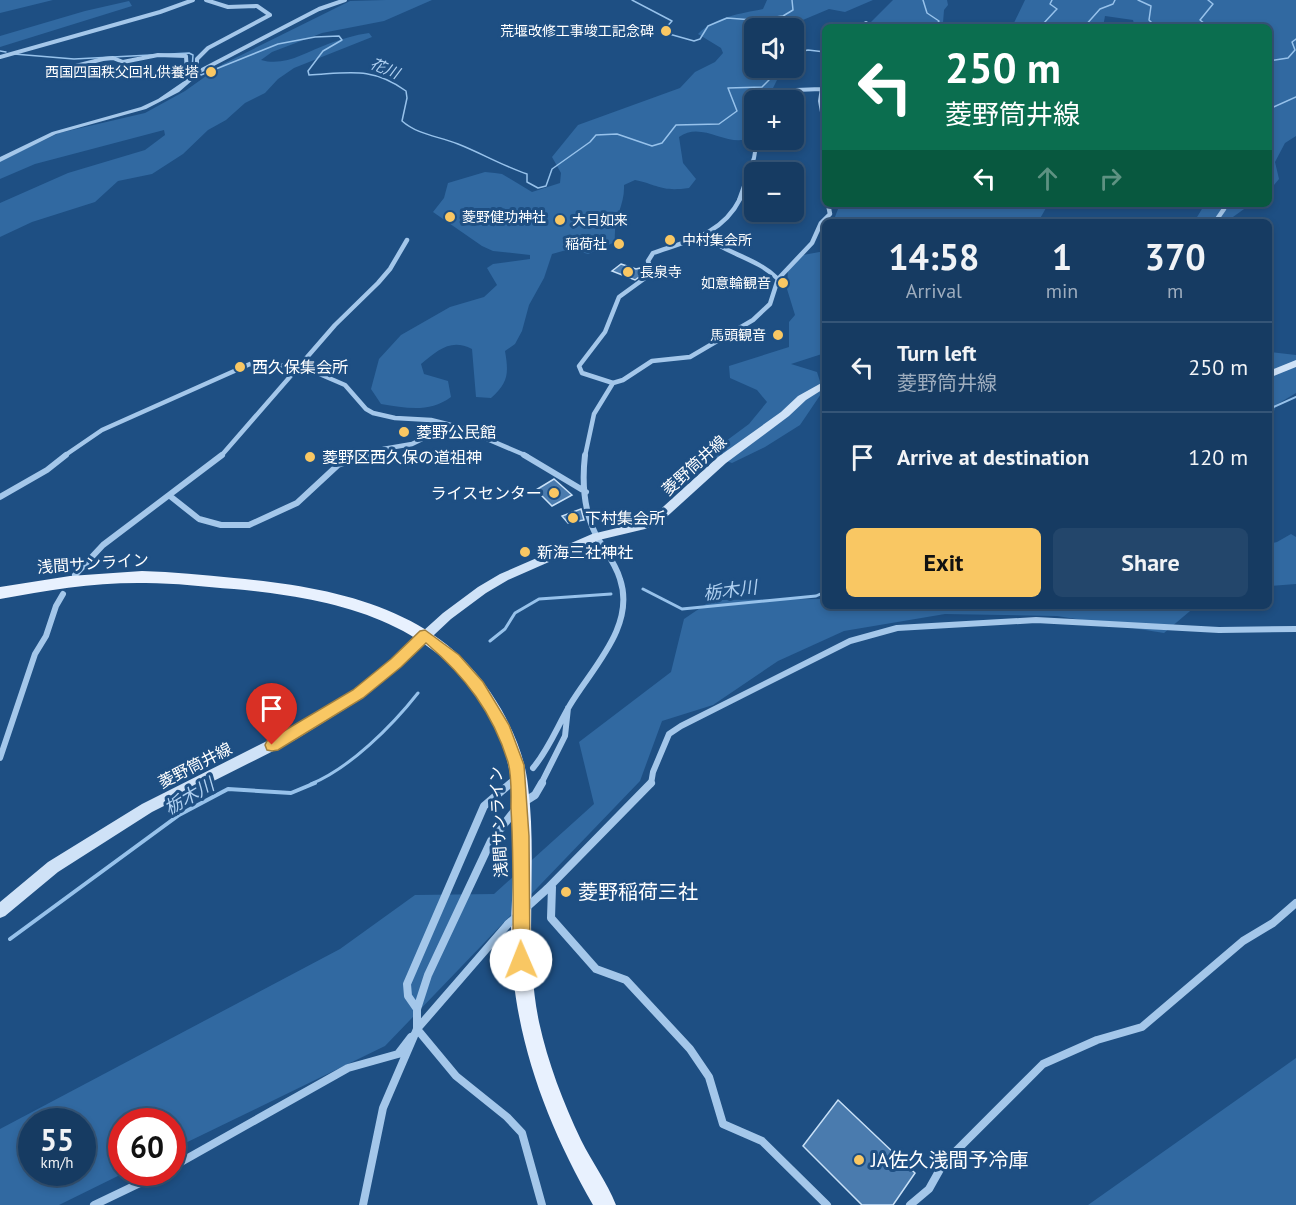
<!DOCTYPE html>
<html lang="en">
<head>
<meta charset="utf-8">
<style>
	body { margin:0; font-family:"PT Sans","Noto Sans JP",sans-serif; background:#23466b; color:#f1f3f6; height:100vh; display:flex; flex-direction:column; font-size:22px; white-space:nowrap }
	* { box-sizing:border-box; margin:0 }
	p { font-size:20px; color:#9eadbe }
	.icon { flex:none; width:33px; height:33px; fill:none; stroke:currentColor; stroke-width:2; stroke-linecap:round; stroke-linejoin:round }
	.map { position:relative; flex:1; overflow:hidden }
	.side { position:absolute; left:822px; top:219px; width:450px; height:390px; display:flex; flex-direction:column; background:#163b62; border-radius:9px; box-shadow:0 3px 9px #0003,0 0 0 2px #355577 }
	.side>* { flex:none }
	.guide { position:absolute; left:822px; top:24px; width:450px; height:183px; border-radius:9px; box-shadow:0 3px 9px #0003,0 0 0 2px #355577; background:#0b6e4f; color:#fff; overflow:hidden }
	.buttons { position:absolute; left:744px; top:18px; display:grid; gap:12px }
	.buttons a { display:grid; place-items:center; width:60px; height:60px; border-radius:9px; background:#163b62; box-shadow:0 3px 9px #0003,0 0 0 2px #355577; font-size:30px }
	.speed { position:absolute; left:18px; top:1108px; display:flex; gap:12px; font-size:30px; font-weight:700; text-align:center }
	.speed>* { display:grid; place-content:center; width:78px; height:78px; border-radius:50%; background:#163b62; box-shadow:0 3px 9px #0003,0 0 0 2px #355577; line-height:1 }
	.speed small { font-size:15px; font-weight:400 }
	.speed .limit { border:9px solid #d22; background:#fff; color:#111 }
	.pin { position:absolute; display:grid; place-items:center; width:51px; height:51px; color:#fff; margin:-62px -26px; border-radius:50% 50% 50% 0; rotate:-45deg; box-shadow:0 0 6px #0007 }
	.pin .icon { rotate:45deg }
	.me { position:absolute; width:66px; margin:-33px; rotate:359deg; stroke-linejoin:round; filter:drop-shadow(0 0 4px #0008) }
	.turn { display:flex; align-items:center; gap:21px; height:126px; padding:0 24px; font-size:27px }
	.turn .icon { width:78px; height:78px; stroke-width:2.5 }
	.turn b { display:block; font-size:42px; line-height:51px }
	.lanes { display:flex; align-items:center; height:57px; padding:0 24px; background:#0003; justify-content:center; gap:30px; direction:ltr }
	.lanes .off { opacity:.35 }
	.eta { display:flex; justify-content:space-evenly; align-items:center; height:102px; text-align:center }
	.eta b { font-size:36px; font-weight:700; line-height:42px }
	.button { display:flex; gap:12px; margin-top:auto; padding:12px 24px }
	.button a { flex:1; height:69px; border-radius:9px; background:#f9c763; color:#111; font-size:24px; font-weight:700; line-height:69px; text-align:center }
	.button a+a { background:#23466b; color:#f1f3f6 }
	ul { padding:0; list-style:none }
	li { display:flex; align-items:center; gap:18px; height:90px; padding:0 24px; border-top:2px solid #355577 }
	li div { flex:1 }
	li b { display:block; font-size:22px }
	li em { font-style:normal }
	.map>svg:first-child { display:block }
</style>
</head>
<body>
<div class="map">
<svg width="1296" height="1205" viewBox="0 0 1296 1205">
	<rect width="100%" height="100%" fill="#1e4f83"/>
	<path fill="#3169a1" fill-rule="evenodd" d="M 0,0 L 53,0 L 0,13 Z
		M 386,0 L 432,0 L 384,21 L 322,33 L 272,52 L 261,60 C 285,67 306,52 328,44 C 341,39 355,35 369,33 L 372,37 L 294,68 L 278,79 L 265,93 L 245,103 L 226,120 L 208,130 L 183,154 L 152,174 L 118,181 L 95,202 L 32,222 L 0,237 L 0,203 L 68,173 L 145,150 L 165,135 L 164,130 L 35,164 L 0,179 L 0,161 L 59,133 L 145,113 L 185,91 L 223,64 L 350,1 Z
		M 767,0 L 873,0 L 845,12 L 829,9 L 791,25 L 777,25 L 775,28 L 754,28 L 754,68 L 786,68 L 782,70 L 772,90 L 755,95 L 747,104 L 750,122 L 742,140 C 721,142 699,122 679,137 L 683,163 L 696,179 L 689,188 C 661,192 659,185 635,180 L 624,185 C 625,206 613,217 615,242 L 588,254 L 570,249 L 552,254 L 544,278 L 529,305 L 522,331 L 515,344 L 505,351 C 509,374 508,383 491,398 L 476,397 L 472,349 C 451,338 438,350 421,364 L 424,374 L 448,381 L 451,397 C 429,413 407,408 381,404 L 371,389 L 379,359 L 401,335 L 450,307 L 484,297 L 497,285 L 487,268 L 493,264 L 530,259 L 530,255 L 493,251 L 482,246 L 433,212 L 444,198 L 448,183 L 485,172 L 495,173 L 502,174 L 532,192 L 560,183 L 561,173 L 552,157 L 578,125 L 680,88 L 695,72 L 715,62 L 723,53 L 721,48 L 698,34 C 716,16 740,14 763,9 Z
		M 893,0 L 947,0 L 948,5 L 944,10 L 943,23 L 938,27 L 866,27 Z
		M 1025,0 L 1296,0 L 1296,136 L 1285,143 L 1275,162 L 1279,179 L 1269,191 L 1269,27 L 1135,27 L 1133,20 L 1105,16 L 1103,27 L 1012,27 Z
		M 129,1 L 132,6 L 0,47 L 0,36 L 85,11 Z
		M 840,204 L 1056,204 L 1046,208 L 1038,222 L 833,222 Z
		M 1205,204 L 1251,204 L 1226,222 L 1194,222 Z
		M 825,251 L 825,353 L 791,364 L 817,372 L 823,391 L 800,425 L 765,447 L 732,463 L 715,457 L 722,444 L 749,424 L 767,402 L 757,390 L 730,378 L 729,366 L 789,347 L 789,322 L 795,315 L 787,289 L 788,267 L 803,255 Z
		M 1269,352 L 1296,355 L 1296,393 L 1276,405 L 1273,414 L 1269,416 Z
		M 1291,534 L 1296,537 L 1296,584 L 1269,586 L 1269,544 L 1277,542 Z
		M 825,599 L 825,606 L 1196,606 L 1164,633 L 1057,616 L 945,614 L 844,631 L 778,661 L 713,705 L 662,721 L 640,781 L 385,1046 L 173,1149 L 172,1122 L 122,1122 L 122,1173 L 124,1173 L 59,1205 L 0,1205 L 0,1129 L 340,949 L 415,895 L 494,894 L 594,804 L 579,742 L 671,672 L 684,619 L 712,600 ZM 32,1122 L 82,1122 L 82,1173 L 32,1173 Z
		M 1296,1058 L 1296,1205 L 1088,1205 Z"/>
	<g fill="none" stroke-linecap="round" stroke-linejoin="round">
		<path stroke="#97c2eb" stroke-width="1.5" d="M 632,0 L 672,21 L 662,32 L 694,41 L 700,39 L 708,26 L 727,18 L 753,20 L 783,16 L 793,10 L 792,0
			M 923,0 L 927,13 L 939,21 L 935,27
			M 1138,0 L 1151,6 L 1149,20 L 1156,27
			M 1208,0 L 1213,4 L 1200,20 L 1209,27
			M 1030,27 L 1043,24 L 1055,11 L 1057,9 L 1050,4 L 1052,0
			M 1084,27 L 1100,9 L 1113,4 L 1115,0
			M 0,51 L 6,52
			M 794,53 L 808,50 L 825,52
			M 14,54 L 74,59 L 189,53 L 193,55 L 192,69 L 201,75 L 278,44 L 315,37 L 339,36 L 342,40 L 323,51 L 308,71 L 309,75 C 348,73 372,66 406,91 L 407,98 L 402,121 C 418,135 438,136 458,144 C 481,153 503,166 527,174 L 527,182 L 538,188 L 546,186 L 552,169 L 590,142 L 596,135 L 617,134 L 652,146 L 662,143 L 676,125 L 719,124 L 737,111 L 728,88 L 762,87 L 769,80 L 765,73 L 783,68
			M 1269,61 L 1288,58 L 1295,50 L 1292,42 L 1296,39
			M 1269,109 L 1296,97"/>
		<path stroke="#97c2eb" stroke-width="2" d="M 1269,409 L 1296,397"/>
		<path stroke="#97c2eb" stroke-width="3" d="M 643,589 L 682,609 L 816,596 L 825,592
			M 490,641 L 505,629 L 515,613 L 539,599 L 611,594
			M 311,784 C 350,768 392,726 418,693"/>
		<path stroke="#97c2eb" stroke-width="4" d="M 10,939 L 179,815 L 228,789 L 291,793 L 315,783"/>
	</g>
	<path fill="#4a7bae" stroke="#c8e0f7" stroke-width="1.5" d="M 621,264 L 636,269 L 640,268 L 647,271 L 635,280 L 612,271 Z
		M 554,479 L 572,495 L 552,506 L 536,490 Z
		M 581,509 L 584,520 L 568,523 L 562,516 Z
		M 838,1100 L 915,1173 L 893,1205 L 862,1205 L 803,1146 Z"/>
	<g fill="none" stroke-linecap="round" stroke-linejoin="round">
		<path stroke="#a4c7ea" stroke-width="4" d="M 862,27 L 866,23
			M 825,55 L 822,62 L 824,75 L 820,101 L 825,129
			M 0,57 L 160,12 L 193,0
			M 64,69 L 103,59 L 113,58 L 123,62 L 158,55 L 186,56 L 187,74 L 193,77 L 200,71 L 319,9 L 345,0
			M 200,71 L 197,69 L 197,59 L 208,48 L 270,15 L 257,6 L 228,7 L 206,0
			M 786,100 L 796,90 L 821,89
			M 739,200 L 754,158 L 757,140"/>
		<path stroke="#a4c7ea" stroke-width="4.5" d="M 740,199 C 722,235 687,241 653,253 L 648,261 L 652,273 L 619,297 L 605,332 L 579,366 L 582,373 L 613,383 L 623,380 L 652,361 L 690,357 L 753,320 L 770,304 L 778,279 L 812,243 L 821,223 L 830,214 L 828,204
			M 1215,222 L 1224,209
			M 704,236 C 727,254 757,258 778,279
			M 64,456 L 102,430 L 250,364 L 301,366 L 345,385 L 366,409 L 373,413 L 395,418 L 431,420 L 459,427 L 527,456
			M 221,456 L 335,325 L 378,283 L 390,269 L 407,240
			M 363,456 L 383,449 L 412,444 L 451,425
			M 585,456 L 594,414 L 613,383"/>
		<path stroke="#a4c7ea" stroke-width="6" d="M 524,455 L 586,492
			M 170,496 L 199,519 L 221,525 L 249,525 L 297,503 L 338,465 L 367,455
			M 0,497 L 47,470 L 66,455
			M 75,575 L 103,545 L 222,455
			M 0,758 L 35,654 L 46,636 L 56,606 L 63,594
			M 533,768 C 549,749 557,727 570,705 C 592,668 636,626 620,579 C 615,562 604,550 596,535 C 584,511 582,481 585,455
			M 509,784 L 513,781
			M 541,784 L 565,736 L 568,708
			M 651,784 L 653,772 L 669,734 L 681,726 L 850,641 L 897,628 L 1036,620 L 1219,630 L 1296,629"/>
		<path stroke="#a4c7ea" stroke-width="8" d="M 552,887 L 551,918 L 596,969 L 626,980 L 690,1049 L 709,1077 L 723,1124 L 762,1141 L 827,1205
			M 547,889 L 651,783
			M 417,1009 L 408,996 L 407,984 L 484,806 L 511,783
			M 417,1029 L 508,924
			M 417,1029 L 456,1076 L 507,1117 L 522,1133 L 542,1205
			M 172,1167 L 348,1068 L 398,1054 L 411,1037
			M 94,1205 L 161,1173
			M 363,1205 L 383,1108 L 417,1029 L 417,1009 L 428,975 L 491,841 L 519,805 L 535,795 L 542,783
			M 910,1205 L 929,1189 L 943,1164 L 1043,1064 L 1097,1040 L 1142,1027 L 1243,941 L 1273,923 L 1296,903"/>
		<path fill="#a4c7ea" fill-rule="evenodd" d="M 193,75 L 196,77 L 195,78 L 179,92 L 146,109 L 56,134 L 0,162 L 0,157 L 52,132 L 141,107 L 158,99 Z"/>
		<path fill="#cfe2f7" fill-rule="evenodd" d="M 1296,360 L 1296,367 L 1269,378 L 1269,371 Z
			M 825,381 L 825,388 L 806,400 L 789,416 L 726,463 L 661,522 L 645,529 L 599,540 L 508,580 L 486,593 L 451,619 L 400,667 L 363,698 L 295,740 L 152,812 L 58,872 L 5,916 L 0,918 L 0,902 L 48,862 L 142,804 L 285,732 L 353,690 L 392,659 L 443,613 L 478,587 L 500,574 L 592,534 L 638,523 L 653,516 L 718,457 L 781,412 L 798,396 Z"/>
		<path fill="#e8f1fe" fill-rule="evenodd" d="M 142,571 C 173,572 204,575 234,578 C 340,588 445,609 501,709 C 515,734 525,758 528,786 C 538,865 523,944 539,1022 C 548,1063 563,1102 581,1140 C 592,1162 607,1182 616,1205 L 593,1205 C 546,1123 512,1033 511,938 C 511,881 521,815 507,760 C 502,740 492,721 481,703 C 427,617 328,598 234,589 C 205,587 175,583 146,583 C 97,582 48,590 0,599 L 0,587 L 70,576 Z"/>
		<path stroke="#a4c7ea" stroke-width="8" d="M 508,924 L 547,889"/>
	</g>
	<path fill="#f9c763" stroke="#a28140" stroke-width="1.5" d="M 425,630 L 459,655 L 483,682 L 509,725 L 524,765 L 529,836 L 530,960 L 528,966 L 521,969 L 515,966 L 513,960 C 513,910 514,859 511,808 C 511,794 512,776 508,762 C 493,713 465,676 426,643 L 401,667 L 363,698 L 278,750 L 272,751 L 267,750 L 265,745 L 267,741 L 353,690 L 391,659 L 420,631 Z"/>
	<g fill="#f9c763" stroke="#1e4f83" stroke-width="2">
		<circle cx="666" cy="31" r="6"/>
		<circle cx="211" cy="72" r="6"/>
		<circle cx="450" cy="217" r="6"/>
		<circle cx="560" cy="220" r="6"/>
		<circle cx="670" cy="240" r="6"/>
		<circle cx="619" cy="244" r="6"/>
		<circle cx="628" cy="272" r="6"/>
		<circle cx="783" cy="283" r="6"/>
		<circle cx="778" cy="335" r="6"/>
		<circle cx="240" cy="367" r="6"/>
		<circle cx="404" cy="432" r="6"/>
		<circle cx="310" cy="457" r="6"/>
		<circle cx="554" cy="493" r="6"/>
		<circle cx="573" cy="518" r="6"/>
		<circle cx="525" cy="552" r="6"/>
		<circle cx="566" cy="892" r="6"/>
		<circle cx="859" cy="1160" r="6"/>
	</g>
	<g text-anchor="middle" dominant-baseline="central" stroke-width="6" stroke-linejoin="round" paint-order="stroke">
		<g font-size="14" fill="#fff" stroke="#1e4f83" text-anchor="end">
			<text x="654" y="31">荒堰改修工事竣工記念碑</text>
			<text x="199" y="72">西国四国秩父回礼供養塔</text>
			<text x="462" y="217" text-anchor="start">菱野健功神社</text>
			<text x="572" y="220" text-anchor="start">大日如来</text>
			<text x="682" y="240" text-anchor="start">中村集会所</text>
			<text x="607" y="244">稲荷社</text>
			<text x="640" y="272" text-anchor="start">長泉寺</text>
			<text x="771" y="283">如意輪観音</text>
			<text x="766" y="335">馬頭観音</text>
		</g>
		<g font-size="15" font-style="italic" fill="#afd0f1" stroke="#1e4f83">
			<text transform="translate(385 68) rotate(23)">花川</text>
		</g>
		<g font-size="16" fill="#fff" stroke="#1e4f83" text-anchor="start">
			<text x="252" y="367">西久保集会所</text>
			<text x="416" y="432">菱野公民館</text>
			<text x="322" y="457">菱野区西久保の道祖神</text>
			<text x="542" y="493" text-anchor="end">ライスセンター</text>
			<text x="585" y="518">下村集会所</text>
			<text x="537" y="552">新海三社神社</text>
		</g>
		<g font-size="16" fill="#fff" stroke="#1e4f83">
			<text transform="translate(694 465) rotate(-42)">菱野筒井線</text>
			<text transform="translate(93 563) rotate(-4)">浅間サンライン</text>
			<text transform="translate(195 765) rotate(-27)">菱野筒井線</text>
			<text transform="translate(498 822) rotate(-93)">浅間サンライン</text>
		</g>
		<g font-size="18" font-style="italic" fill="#afd0f1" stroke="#1e4f83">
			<text transform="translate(730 590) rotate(-7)">栃木川</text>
			<text transform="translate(189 796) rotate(-30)">栃木川</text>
		</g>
		<g font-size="20" fill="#fff" stroke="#1e4f83" text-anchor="start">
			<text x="578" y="892">菱野稲荷三社</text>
			<text x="871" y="1160">JA佐久浅間予冷庫</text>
		</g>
	</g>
</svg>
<div class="buttons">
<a><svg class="icon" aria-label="sound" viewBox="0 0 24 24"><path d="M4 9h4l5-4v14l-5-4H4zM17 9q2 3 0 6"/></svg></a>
<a>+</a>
<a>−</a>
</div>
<div class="speed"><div>55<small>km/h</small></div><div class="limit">60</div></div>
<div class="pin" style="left:272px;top:745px;background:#d93025"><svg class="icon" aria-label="arrive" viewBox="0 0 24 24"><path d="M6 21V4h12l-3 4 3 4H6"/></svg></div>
<svg class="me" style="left:521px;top:960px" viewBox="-20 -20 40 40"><circle r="19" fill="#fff"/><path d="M0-13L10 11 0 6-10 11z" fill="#f9c763"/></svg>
<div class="guide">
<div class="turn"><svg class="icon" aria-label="left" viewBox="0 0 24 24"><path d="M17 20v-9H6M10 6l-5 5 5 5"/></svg><div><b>250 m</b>菱野筒井線</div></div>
<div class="lanes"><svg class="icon" aria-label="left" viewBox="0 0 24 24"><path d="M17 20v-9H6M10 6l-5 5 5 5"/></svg><svg class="icon off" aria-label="ahead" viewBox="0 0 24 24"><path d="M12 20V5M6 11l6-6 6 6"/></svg><svg class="icon off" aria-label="right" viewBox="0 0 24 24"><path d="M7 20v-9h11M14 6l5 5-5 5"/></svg></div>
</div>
<section class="side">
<div class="eta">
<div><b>14:58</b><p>Arrival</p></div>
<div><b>1</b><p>min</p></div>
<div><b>370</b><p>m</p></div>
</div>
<ul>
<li><svg class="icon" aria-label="left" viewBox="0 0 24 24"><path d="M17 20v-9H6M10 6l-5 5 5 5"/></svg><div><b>Turn left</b><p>菱野筒井線</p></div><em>250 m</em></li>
<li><svg class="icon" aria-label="arrive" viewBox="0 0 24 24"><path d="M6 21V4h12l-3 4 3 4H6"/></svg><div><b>Arrive at destination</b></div><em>120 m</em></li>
</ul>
<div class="button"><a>Exit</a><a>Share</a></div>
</section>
</div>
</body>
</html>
